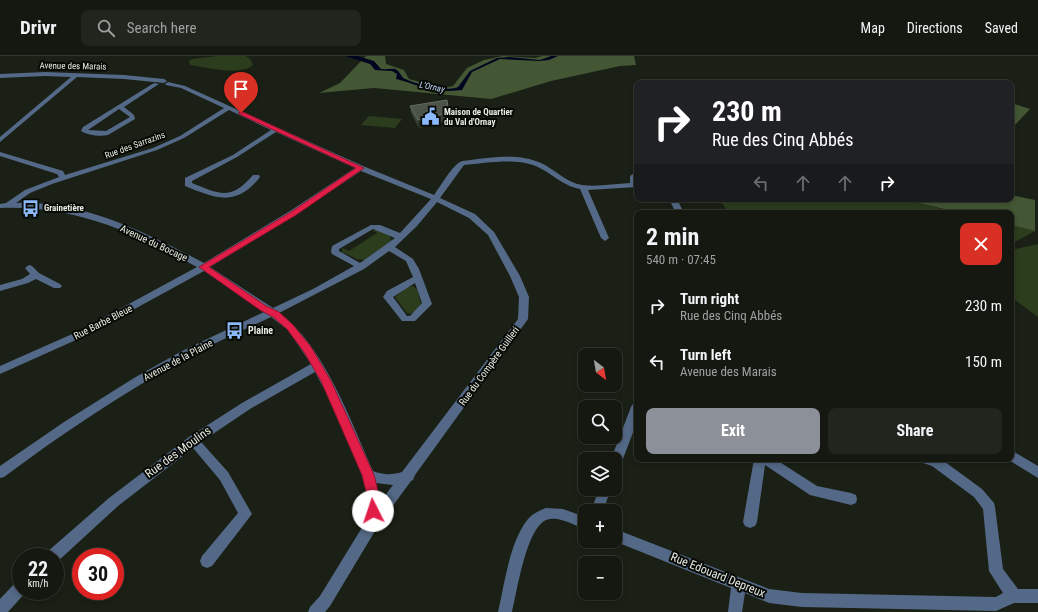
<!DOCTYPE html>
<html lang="en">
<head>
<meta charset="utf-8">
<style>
	body { margin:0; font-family:"Roboto Condensed",sans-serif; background:#21251e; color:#f1f3f6; height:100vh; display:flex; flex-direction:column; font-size:15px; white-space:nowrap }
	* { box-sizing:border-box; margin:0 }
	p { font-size:13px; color:#9da09f }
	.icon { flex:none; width:22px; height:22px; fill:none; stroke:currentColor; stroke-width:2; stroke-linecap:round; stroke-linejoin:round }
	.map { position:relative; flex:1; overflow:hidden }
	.side { position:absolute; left:634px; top:154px; width:380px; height:252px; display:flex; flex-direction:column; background:#141810; border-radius:8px; box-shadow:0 2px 6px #0003,0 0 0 1px #333730 }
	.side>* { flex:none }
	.guide { position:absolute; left:634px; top:24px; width:380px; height:122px; border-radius:8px; box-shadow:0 2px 6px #0003,0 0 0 1px #333730; background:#202124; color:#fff; overflow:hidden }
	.needle { width:26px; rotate:149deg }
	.tools { position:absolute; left:578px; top:292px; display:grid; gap:8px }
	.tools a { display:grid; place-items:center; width:44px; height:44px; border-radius:8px; background:#141810; box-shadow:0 2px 6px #0003,0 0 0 1px #333730; font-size:20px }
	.speed { position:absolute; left:12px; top:492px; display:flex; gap:8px; font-size:20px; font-weight:700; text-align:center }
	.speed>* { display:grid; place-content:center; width:52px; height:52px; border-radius:50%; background:#141810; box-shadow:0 2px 6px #0003,0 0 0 1px #333730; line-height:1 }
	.speed small { font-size:10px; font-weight:400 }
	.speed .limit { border:6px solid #d22; background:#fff; color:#111 }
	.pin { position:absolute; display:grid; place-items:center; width:34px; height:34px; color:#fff; margin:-41px -17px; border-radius:50% 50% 50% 0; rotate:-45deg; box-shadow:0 0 4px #0007 }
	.pin .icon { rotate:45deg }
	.me { position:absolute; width:44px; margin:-22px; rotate:356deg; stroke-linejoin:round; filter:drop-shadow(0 0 3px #0008) }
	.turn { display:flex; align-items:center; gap:14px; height:84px; padding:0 12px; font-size:18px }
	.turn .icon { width:52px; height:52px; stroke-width:2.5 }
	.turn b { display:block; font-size:28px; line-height:34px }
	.lanes { display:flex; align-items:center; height:38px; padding:0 12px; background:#0003; justify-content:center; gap:20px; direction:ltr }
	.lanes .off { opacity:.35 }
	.round { display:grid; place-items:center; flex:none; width:42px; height:42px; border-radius:8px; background:#21251e }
	.overview { display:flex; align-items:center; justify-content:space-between; height:68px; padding:0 12px }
	h1 { font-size:24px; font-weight:700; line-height:30px }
	.cta { display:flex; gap:8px; margin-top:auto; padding:8px 12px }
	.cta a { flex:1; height:46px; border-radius:8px; background:#8c9099; color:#fff; font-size:16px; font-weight:700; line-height:46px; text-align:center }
	.cta a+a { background:#21251e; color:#f1f3f6 }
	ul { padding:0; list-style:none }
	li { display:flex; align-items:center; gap:12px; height:56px; padding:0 12px }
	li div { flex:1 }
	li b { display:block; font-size:15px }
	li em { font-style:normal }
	header { display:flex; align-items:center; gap:24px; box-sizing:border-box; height:56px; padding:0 20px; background:#141810; border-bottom:1px solid #333730 }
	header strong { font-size:19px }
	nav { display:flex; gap:22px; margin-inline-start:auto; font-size:14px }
	.search { width:280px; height:36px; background:#21251e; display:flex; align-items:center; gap:10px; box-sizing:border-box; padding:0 14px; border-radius:8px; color:#9da09f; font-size:15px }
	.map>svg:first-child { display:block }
</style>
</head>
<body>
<header>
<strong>Drivr</strong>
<div class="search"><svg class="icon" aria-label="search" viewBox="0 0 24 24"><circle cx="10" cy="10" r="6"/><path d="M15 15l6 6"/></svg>Search here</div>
<nav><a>Map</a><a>Directions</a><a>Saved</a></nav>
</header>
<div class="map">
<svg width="1038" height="556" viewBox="0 0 1038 556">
	<rect width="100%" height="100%" fill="#1a2015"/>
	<path fill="#2b3d1d" d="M 218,0 L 246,0 L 250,3 L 253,9 C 240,21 207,11 190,9 L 189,5 L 192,3 Z
		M 369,60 L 402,63 L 395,72 L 361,69 Z
		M 719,143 L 900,143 L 960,157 L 729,157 Z
		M 1011,169 L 1035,175 L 1011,188 Z
		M 372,174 L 377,174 L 390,180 L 391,185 L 364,204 L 357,203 L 342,196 L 342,192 L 349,195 L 377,177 Z
		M 1038,188 L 1038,261 L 1011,241 L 1011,194 Z
		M 413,230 L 417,233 L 421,247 C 417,253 415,259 407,257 L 395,241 L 407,231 Z"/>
	<path fill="#435734" d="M 366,0 L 385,0 L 386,8 L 404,14 L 409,23 L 443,32 L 453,30 L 467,12 L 484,4 L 503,0 L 535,2 L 542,0 L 634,0 L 636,9 L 620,10 L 551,25 L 491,43 L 374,32 L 319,37 L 340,27 Z
		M 1011,47 L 1030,53 L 1011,73 Z
		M 1011,139 L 1035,144 L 1035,175 L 1011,169 L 1011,157 L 961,157 L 902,143 L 1011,143 Z"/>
	<path fill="#00051f" d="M 345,0 L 357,0 L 374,5 L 381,13 C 395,14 395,9 403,22 C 416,28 444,37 458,31 L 470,15 L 497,2 L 510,1 L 540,4 L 551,0 L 558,0 L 549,4 L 539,5 L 500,3 L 472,16 L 462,34 C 451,35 441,36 430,33 C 418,31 407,25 396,23 L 397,18 L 392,15 L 375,14 L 370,8 Z"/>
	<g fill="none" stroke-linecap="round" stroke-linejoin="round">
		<path fill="#546987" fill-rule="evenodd" d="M 45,16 L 124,19 L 164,23 L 167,25 L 164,27 L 124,23 L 77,21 L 0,86 L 0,81 L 71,21 L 45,20 L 0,22 L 0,18 Z
			M 168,26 L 185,30 L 363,110 L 434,139 C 441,130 452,109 462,105 C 486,102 518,96 541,107 C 554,113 567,127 582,129 C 597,131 614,128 630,127 L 630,120 L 637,115 L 637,131 L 588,134 L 609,182 L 605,185 L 601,182 L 580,133 C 562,130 550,115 533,109 C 515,102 483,107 464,109 L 440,142 L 475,158 L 494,176 L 520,220 L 529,241 L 528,263 L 415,419 L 413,424 L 411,425 L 378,470 L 330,550 L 325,556 L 308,556 L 310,551 L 320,540 L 366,465 L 368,443 L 362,419 L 329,342 L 315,316 L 250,353 L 201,386 L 228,416 L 252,458 L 212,510 L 207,512 L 202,510 L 200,505 L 202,500 L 238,457 L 220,424 L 193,392 L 118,450 L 57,506 L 55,506 L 55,501 L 45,501 L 47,496 L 109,442 L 189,381 L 242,347 L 311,308 L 288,274 L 271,261 C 244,274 216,286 189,301 C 124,336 63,377 4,421 L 0,422 L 0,410 L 64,366 L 134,322 L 182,295 L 264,256 L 204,215 L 87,279 L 0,318 L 0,310 L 79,275 L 197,211 C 133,176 75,149 0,152 L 0,148 L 6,147 L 25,134 L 59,121 L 57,118 L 0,100 L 0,96 L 63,115 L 65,119 L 153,92 L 180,80 L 224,52 L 181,32 L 166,29 L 165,28 ZM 229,54 L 271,74 L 233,99 L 185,122 L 185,130 C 215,142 236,152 260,121 L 259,119 L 253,119 C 231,145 219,138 192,127 L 192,125 L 237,101 L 276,76 L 355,112 L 290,155 L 204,207 C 147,177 82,144 16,147 L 30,137 L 52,128 L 157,94 L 184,82 ZM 361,115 L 431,143 L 400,177 L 380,169 L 371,169 L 332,190 L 331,196 L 332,198 L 354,210 L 313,233 L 273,252 L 210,211 L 296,158 ZM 437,146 L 469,162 L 488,179 L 510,220 L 519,241 L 518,263 L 402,416 C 392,419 383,419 373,415 C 351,366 324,289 279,257 L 364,213 L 389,195 L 406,205 L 413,221 L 387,235 L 383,241 L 402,265 L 415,265 L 432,248 L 419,213 L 413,203 L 395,191 L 417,170 ZM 373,173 L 395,182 L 360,207 L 339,195 L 339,193 ZM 415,227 L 422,247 L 410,260 L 407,260 L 393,241 ZM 376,427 L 393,429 L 380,446 Z
			M 154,27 L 159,28 L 124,51 L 134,59 L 135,63 L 108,79 C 100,81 87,79 81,75 L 83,71 ZM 119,53 L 130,61 L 106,75 L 88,74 Z
			M 669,143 L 677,143 L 684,157 L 676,157 Z
			M 29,209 L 32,210 L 39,217 L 60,228 L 62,230 L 60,232 L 54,232 L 36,223 L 28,227 L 0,235 L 0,229 L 22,223 L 30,218 L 25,212 Z
			M 637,347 L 637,366 L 621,408 L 619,412 L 615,413 L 615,403 L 611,403 L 631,351 L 633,348 Z
			M 1011,394 L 1038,410 L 1038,422 L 1007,403 L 1011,403 Z
			M 754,403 L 775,403 L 817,430 L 851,437 L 856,439 L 857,443 L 856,447 L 851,449 L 810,439 L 765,409 L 757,466 L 755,470 L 750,472 L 745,470 L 743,466 Z
			M 921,403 L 941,403 L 982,433 L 994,447 L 995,451 L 1003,513 L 1018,533 L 1038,533 L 1038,547 L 1014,547 L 996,555 L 802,551 L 769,547 L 745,537 L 742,556 L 728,556 L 731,532 L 614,485 L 615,473 L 769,533 L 802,537 L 996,541 L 1003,537 L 989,515 L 983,453 L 974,441 L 932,410 L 923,407 Z
			M 599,433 L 611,433 L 603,455 L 591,455 Z
			M 546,452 L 563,453 L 585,461 L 585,473 C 574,469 558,459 546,464 C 526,473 517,536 512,556 L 498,556 C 505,527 509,487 528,463 C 533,457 539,455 546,452 Z
			M 21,524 L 21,535 L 26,536 L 8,556 L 0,556 L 0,543 L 16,526 Z"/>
	</g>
	<path fill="#3a4135" d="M 410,50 L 449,58 L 449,66 L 434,67 L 434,69 L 419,72 L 411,57 Z"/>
	<path fill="#252c20" d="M 434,62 L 434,69 L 419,72 L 418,64 Z"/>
	<path fill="#4c5348" stroke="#646b60" d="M 447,44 L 449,58 L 432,59 L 434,62 L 418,64 L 410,50 Z"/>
	<path fill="#e11d48" stroke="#92132f" d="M 239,56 L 243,56 L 364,112 L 296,159 L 209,211 L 266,250 L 279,256 L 293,269 L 311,291 L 331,325 L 374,419 L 380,443 L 377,459 L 373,460 L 369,459 L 367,455 L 368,443 L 362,419 L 321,325 L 304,296 L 287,273 L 273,261 L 260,254 L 199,211 L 291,156 L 356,112 L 239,58 Z"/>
	<defs>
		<symbol id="civic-bare" viewBox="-9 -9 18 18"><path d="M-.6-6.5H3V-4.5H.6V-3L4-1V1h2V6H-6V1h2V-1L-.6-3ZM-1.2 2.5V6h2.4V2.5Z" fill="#8cb9fc" stroke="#070905" stroke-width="2.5" paint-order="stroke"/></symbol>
		<symbol id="bus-bare" viewBox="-9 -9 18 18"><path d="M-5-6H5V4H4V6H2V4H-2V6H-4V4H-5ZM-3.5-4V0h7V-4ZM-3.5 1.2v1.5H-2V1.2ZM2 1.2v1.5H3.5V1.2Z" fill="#8cb9fc" stroke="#070905" stroke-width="2.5" paint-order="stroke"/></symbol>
	</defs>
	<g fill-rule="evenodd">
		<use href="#civic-bare" x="418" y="48" width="25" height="25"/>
		<use href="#bus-bare" x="18" y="140" width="25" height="25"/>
		<use href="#bus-bare" x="222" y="262" width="25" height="25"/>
	</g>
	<g text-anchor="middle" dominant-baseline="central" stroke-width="4" stroke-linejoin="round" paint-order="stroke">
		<g font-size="9" fill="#e6ebe3" stroke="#070905">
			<text transform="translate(73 10) rotate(1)">Avenue des Marais</text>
			<text transform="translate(135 89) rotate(-20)">Rue des Sarrazins</text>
		</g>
		<g font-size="9" font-style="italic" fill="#c3dbfe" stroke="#070905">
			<text transform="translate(432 31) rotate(11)">L'Ornay</text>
		</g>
		<g font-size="9" font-weight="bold" fill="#e6ebe3" stroke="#070905" text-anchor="start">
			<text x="444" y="56">Maison de Quartier<tspan x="444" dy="10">du Val d'Ornay</tspan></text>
			<text x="44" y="152">Grainetière</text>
		</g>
		<g font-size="10" fill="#e6ebe3" stroke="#070905">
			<text transform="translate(154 187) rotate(25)">Avenue du Bocage</text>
			<text transform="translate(103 266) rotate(-27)">Rue Barbe Bleue</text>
			<text transform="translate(178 304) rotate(-28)">Avenue de la Plaine</text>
			<text transform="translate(489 310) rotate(-54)">Rue du Compère Guilleri</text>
		</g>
		<g font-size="10" font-weight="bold" fill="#e6ebe3" stroke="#070905" text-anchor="start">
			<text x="248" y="274">Plaine</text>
		</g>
		<g font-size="12" fill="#e6ebe3" stroke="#070905">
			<text transform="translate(178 396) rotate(-36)">Rue des Moulins</text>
			<text transform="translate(718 519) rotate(22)">Rue Edouard Depreux</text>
		</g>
	</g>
</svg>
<div class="tools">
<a><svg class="needle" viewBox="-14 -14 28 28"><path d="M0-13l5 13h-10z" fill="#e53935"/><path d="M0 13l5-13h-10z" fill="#9da09f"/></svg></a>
<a><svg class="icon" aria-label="search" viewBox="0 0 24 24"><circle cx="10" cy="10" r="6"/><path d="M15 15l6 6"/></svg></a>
<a><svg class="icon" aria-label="layers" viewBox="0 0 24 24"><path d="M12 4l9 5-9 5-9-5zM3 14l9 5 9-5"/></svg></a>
<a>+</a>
<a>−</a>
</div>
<div class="speed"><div>22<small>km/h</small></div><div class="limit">30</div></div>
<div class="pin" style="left:241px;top:57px;background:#d93025"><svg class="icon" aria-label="arrive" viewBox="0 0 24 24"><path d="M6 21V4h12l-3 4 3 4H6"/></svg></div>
<svg class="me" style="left:373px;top:455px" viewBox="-20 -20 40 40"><circle r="19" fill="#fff"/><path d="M0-13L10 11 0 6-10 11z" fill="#e11d48"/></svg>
<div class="guide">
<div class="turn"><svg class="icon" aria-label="right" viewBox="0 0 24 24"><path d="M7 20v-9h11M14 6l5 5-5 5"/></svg><div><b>230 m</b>Rue des Cinq Abbés</div></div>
<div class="lanes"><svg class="icon off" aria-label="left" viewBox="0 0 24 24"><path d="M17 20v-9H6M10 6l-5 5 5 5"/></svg><svg class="icon off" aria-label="ahead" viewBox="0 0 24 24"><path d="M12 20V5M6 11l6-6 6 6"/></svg><svg class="icon off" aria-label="ahead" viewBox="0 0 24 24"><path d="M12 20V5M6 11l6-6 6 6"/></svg><svg class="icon" aria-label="right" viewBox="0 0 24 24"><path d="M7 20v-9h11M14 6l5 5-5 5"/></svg></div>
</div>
<section class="side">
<div class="overview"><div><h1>2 min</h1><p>540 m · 07:45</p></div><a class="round" style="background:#d93025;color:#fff"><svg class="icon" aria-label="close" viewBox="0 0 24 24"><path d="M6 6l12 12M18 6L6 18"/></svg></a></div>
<ul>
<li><svg class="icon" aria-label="right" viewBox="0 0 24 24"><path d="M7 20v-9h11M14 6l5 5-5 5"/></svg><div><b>Turn right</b><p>Rue des Cinq Abbés</p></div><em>230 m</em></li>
<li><svg class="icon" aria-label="left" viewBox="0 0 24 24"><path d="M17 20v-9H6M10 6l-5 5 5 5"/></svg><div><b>Turn left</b><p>Avenue des Marais</p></div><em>150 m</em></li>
</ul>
<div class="cta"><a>Exit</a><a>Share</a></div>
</section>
</div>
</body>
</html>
